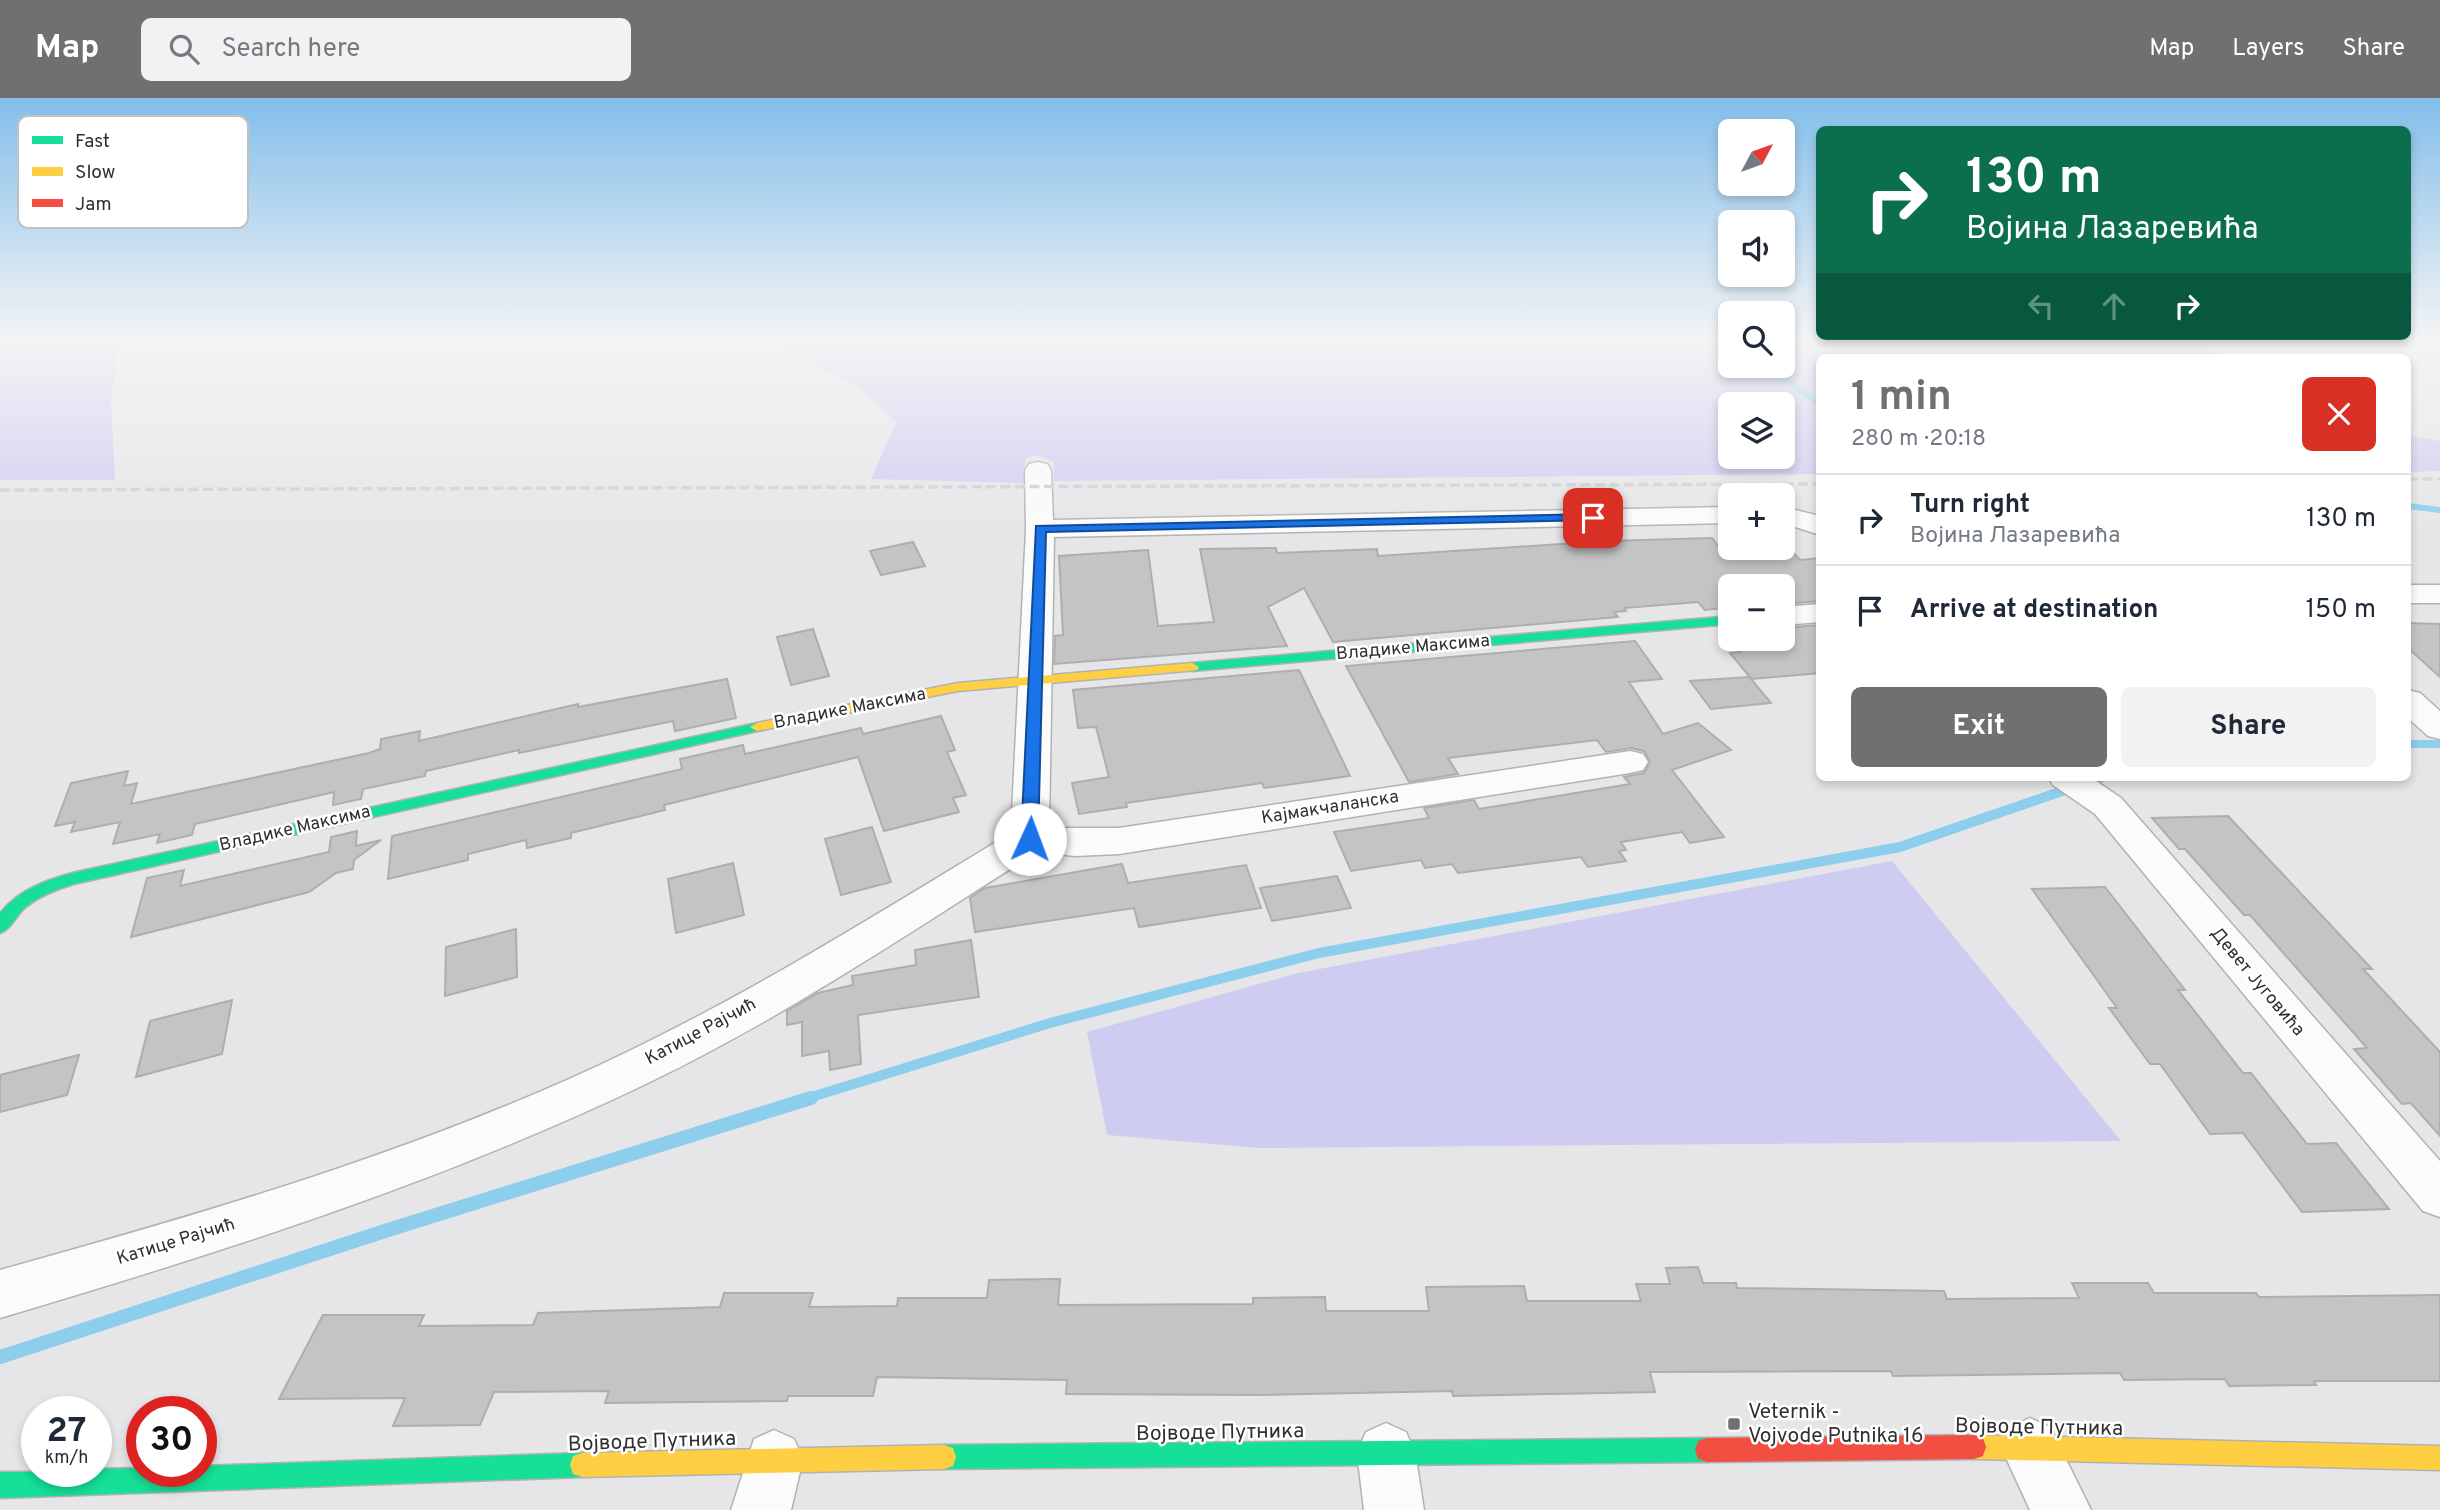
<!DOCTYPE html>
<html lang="en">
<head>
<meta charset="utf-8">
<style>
	body { margin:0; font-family:Overpass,sans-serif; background:#f2f2f3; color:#1f2937; height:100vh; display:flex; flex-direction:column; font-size:26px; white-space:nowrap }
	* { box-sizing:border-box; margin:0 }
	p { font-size:23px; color:#747a83 }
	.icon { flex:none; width:38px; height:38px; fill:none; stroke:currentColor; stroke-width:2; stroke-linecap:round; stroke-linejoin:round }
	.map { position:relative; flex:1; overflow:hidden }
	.details { position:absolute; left:1816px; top:256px; width:595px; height:427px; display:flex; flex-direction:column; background:#fff; border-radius:10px; box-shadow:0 4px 10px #0003 }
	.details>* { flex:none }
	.hud { position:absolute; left:1816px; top:28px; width:595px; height:214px; border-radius:10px; box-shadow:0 4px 10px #0003; background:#0b6e4f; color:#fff; overflow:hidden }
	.needle { width:46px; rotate:49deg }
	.tools { position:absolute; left:1718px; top:21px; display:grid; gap:14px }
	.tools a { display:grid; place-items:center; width:77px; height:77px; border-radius:10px; background:#fff; box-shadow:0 4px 10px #0003; font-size:35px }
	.speed { position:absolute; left:21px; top:1298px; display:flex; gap:14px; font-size:35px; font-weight:700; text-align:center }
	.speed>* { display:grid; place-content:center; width:91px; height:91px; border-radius:50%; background:#fff; box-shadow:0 4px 10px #0003; line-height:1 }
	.speed small { font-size:18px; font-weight:400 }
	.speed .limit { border:10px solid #d22; background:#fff; color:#111 }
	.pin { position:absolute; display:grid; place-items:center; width:60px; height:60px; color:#fff; margin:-30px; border-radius:14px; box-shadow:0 4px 10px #0006 }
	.me { position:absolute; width:77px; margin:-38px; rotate:2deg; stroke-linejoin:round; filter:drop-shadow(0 0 5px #0008) }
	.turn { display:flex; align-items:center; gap:24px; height:147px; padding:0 35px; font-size:32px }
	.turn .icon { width:91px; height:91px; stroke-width:2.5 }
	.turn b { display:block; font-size:49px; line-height:60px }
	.lanes { display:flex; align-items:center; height:66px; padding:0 35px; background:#0003; justify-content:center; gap:35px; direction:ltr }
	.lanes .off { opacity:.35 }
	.round { display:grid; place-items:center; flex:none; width:74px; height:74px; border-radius:10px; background:#f2f2f3 }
	.head { display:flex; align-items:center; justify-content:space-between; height:119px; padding:0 35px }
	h1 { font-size:42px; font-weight:700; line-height:52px; color:#707072 }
	.button { display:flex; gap:14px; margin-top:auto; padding:14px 35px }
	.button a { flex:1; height:80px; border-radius:10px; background:#707072; color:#fff; font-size:28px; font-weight:700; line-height:80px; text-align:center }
	.button a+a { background:#f2f2f3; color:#1f2937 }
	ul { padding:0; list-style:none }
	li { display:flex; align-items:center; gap:21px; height:91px; padding:0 35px; border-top:2px solid #e0e1e3 }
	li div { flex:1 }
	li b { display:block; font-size:26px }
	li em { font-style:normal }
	header { display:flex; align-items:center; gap:42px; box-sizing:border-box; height:98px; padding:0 35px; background:#707072; color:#fff }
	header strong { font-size:33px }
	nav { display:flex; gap:38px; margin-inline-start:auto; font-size:24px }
	.search { width:490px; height:63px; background:#f2f2f3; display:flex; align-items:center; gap:18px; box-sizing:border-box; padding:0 24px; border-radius:10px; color:#747a83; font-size:26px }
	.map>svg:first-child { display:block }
</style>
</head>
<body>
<header>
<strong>Map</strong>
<div class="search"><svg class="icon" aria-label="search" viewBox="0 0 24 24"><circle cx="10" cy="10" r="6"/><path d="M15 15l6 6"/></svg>Search here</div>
<nav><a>Map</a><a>Layers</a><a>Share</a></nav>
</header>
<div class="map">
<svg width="2440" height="1412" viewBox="0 0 2440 1412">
	<rect width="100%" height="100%" fill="#e6e6e8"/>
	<path fill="#cfccf1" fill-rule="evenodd" d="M 0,240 L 119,240 L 111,304 L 115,382 L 0,382 Z
		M 761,240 L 1731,240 L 1731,268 L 1783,268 L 1783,240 L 2195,240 L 2224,259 L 1820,259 L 1820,376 L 1054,383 L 1054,364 L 1037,357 L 1025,361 L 1025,385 L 871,381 L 896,324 L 857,288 ZM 1731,306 L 1783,306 L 1783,359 L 1731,359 Z
		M 2408,338 L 2440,343 L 2440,373 L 2408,374 Z
		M 1892,763 L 2121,1043 L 1260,1050 L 1107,1037 L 1087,934 L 1298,875 Z"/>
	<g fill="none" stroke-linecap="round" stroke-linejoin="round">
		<path stroke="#8cceec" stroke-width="6" d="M 1766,268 L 1820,306
			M 2408,408 L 2440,412"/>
		<path stroke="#8cceec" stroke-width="8" d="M 2408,646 L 2440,646
			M 2095,682 L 2103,679"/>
		<path stroke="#8cceec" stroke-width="10" d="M 805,1001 L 1050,925 L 1319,855 L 1900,749 L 2100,680"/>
		<path stroke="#8cceec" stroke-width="14" d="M 0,1259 L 388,1132 L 811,1000"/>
	</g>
	<path fill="#c4c4c6" stroke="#aeaeb0" stroke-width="2" d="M 1712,440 L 1726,458 L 1792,453 L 1800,462 L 1820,460 L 1820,503 L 1783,506 L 1783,488 L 1731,488 L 1731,509 L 1705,512 L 1698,504 L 1624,510 L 1626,513 L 1614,514 L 1618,519 L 1333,544 L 1304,490 L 1268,509 L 1287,548 L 1054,566 L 1055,538 L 1063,537 L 1059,458 L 1148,452 L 1158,528 L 1214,524 L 1200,451 L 1276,450 L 1277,455 L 1377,451 L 1378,458 L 1606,443 Z
		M 913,444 L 925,468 L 881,477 L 870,453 Z
		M 2408,525 L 2440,526 L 2440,579 L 2408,550 Z
		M 1820,527 L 1820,575 L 1751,581 L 1771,605 L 1711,611 L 1690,583 L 1750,579 L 1730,555 L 1740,554 L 1725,535 L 1731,535 L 1731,541 L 1783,541 L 1783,530 Z
		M 813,531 L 829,578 L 791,587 L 777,539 Z
		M 1635,543 L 1662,581 L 1629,584 L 1663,636 L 1698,625 L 1731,652 L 1672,672 L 1724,739 L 1690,745 L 1682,734 L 1621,744 L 1626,752 L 1619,753 L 1626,763 L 1588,769 L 1581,759 L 1458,775 L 1452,766 L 1425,770 L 1421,762 L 1351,773 L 1334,734 L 1429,720 L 1424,710 L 1474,702 L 1479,711 L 1630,686 L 1624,679 L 1644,675 L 1650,663 L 1644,653 L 1631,650 L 1606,654 L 1597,642 L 1448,660 L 1458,676 L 1409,684 L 1346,568 Z
		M 1299,572 L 1350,678 L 1264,690 L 1262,685 L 1126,705 L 1127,709 L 1079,716 L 1072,685 L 1109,679 L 1096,629 L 1078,630 L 1073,592 Z
		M 727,581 L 736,620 L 675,633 L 673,623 L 519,655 L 519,652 L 426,673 L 425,678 L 363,691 L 361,701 L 333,707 L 334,694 L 195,726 L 192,737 L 157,745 L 160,736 L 113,746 L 120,724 L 71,734 L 75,724 L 55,728 L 71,685 L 128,673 L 124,688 L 137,685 L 131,706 L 369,655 L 380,651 L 381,641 L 420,633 L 419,643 L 578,606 L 578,609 Z
		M 941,618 L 955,652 L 947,654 L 966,697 L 953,700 L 959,714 L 884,733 L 858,659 L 664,707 L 665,712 L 571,735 L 571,740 L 527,750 L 526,742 L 468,756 L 468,762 L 388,781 L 392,738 L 682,671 L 680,661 L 743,647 L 745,656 L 861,630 L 863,636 Z
		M 2228,718 L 2372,871 L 2363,871 L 2440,954 L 2440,1038 L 2411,1005 L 2402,1006 L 2354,951 L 2367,950 L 2250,817 L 2244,817 L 2185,751 L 2179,751 L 2152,720 Z
		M 872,729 L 891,784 L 841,797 L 825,741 Z
		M 357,733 L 356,748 L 381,742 L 354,762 L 353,771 L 336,775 L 309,794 L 131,839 L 147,780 L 184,772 L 180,788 L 241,774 L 329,754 L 331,739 Z
		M 733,765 L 744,817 L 676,835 L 668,781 Z
		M 1122,766 L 1128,785 L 1246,767 L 1261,810 L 1139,829 L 1134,810 L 975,834 L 970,800 L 985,790 Z
		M 1337,778 L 1351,810 L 1272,823 L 1260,790 Z
		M 2105,789 L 2185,892 L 2178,892 L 2243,975 L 2251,975 L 2307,1046 L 2336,1045 L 2389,1111 L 2302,1114 L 2243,1035 L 2210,1036 L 2160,966 L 2150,966 L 2109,910 L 2117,910 L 2032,791 Z
		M 516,831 L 517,879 L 445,898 L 446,849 Z
		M 971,842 L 979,899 L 858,917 L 861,966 L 830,972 L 829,953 L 802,958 L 802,924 L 787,927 L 787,913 L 818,895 L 853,887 L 852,878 L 916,867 L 915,852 Z
		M 232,902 L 222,956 L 136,979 L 150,923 Z
		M 79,957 L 67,997 L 0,1014 L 0,977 Z
		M 1698,1169 L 1703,1185 L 1736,1185 L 1737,1190 L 1944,1193 L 1947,1201 L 2079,1200 L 2072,1185 L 2148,1185 L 2154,1195 L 2256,1195 L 2259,1199 L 2440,1197 L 2440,1283 L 2314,1283 L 2316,1287 L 2229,1288 L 2225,1281 L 2124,1282 L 2120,1275 L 1893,1278 L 1891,1273 L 1650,1274 L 1655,1294 L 1453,1298 L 1452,1293 L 1257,1297 L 1066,1296 L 1067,1282 L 877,1279 L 873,1298 L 788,1298 L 787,1303 L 605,1305 L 609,1293 L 494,1294 L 480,1327 L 393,1328 L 405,1300 L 279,1301 L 323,1217 L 424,1217 L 419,1228 L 533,1227 L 538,1215 L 720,1209 L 724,1195 L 813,1195 L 809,1209 L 897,1208 L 898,1200 L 987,1200 L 989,1182 L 1060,1181 L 1058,1207 L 1253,1206 L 1253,1200 L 1325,1199 L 1326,1213 L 1429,1213 L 1426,1189 L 1524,1188 L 1527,1203 L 1641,1203 L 1636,1186 L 1670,1186 L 1666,1170 Z"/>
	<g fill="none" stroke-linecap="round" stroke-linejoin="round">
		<defs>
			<path id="street" d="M 1038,364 L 1047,366 L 1051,372 L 1053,422 L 1731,409 L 1731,425 L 1054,439 L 1049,730 L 1119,730 L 1630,653 L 1643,656 L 1648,664 L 1643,672 L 1630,675 L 1119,756 L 1075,758 L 1037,754 C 911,834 786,918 652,983 C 443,1084 222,1154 0,1220 L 0,1172 C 212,1113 426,1051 625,955 C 758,891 884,812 1011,735 L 1026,431 L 1025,372 L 1029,366 Z
				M 1783,409 L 1820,418 L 1820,437 L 1783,425 Z
				M 2408,487 L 2440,487 L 2440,505 L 2408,505 Z
				M 1820,506 L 1820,524 L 1783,527 L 1783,509 Z
				M 2408,592 L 2420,595 L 2440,613 L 2440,641 L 2428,638 L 2408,620 Z
				M 2048,679 L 2090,679 L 2121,700 L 2440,1063 L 2440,1119 L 2423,1113 L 2095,716 L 2053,687 Z
				M 2030,1320 L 2050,1329 L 2091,1412 L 2030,1412 L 2001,1349 L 2010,1329 Z
				M 1386,1325 L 1406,1334 L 1415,1354 L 1424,1412 L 1364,1412 L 1357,1354 L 1366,1334 Z
				M 774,1332 L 794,1341 L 803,1361 L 791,1412 L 731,1412 L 754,1341 Z"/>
			<path id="fast" d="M 1731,518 L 1731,526 L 1192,573 L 1185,569 L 1192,565 Z
				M 757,625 L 764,629 L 762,632 L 74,786 C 57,791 41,797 27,808 C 17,815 11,832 0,835 L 0,815 C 19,792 44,783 72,775 Z
				M 1707,1340 L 1716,1343 L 1719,1352 L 1716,1361 L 1707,1364 L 944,1371 L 935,1368 L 932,1359 L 935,1350 L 944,1347 Z
				M 582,1355 L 591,1358 L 594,1367 L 591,1376 L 582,1379 L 0,1400 L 0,1374 L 96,1374 L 96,1371 L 142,1370 L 142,1374 L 201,1374 L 201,1368 Z"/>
			<path id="slow" d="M 1192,565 L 1199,569 L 1197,572 L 958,593 L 757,633 L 750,629 L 757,625 L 958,585 Z
				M 1974,1337 L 2440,1348 L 2440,1372 L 1974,1361 L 1965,1358 L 1962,1349 L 1965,1340 Z
				M 944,1347 L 953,1350 L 956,1359 L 953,1368 L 944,1371 L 582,1379 L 573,1376 L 570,1367 L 573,1358 L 582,1355 Z"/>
			<path id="jam" d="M 1974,1337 L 1983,1340 L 1986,1349 L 1983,1358 L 1974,1361 L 1707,1364 L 1698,1361 L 1695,1352 L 1698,1343 L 1707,1340 Z"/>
		</defs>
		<use href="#street" stroke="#b2b2b3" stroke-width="3"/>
		<use href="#fast" stroke="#b2b2b3" stroke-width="3"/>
		<use href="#slow" stroke="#b2b2b3" stroke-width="3"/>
		<use href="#jam" stroke="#b2b2b3" stroke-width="3"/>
		<use href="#street" fill="#fbfbfc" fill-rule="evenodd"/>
		<use href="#fast" fill="#16e098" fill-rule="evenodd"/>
		<use href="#slow" fill="#ffcf43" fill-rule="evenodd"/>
		<use href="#jam" fill="#f24e42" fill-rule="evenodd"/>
		<path stroke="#cfcfd0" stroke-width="3.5" stroke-dasharray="10 4.5" stroke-linecap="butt" d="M 2408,381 L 2440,381
			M 0,392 L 1820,386"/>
	</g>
	<linearGradient id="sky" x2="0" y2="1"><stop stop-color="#83beea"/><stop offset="0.55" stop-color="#f4f4f5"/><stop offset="1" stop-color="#f4f4f5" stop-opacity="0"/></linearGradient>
	<rect width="2440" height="438" fill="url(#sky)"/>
	<path fill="#1a73e8" stroke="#114b97" stroke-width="2" d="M 1593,416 L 1599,420 L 1597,422 L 1046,434 L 1038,741 L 1030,747 L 1021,741 L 1036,428 Z"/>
	<rect fill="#707072" stroke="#fff" stroke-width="2.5" x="1727" y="1319" width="14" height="14" rx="3.5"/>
	<g text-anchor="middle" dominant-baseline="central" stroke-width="5" stroke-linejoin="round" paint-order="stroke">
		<g font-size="18" fill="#303032" stroke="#fff">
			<text transform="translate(1413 550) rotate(-5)">Владике Максима</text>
			<text transform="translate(850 611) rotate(-11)">Владике Максима</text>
			<text transform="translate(1330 710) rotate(-9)">Кајмакчаланска</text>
			<text transform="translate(295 731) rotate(-13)">Владике Максима</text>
			<text transform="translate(2257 884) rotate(50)">Девет Југовића</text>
			<text transform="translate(701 934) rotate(-28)">Катице Рајчић</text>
			<text transform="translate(176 1144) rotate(-17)">Катице Рајчић</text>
		</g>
		<g font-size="21" fill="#303032" stroke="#fff" text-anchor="start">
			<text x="1748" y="1314">Veternik -<tspan x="1748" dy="24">Vojvode Putnika 16</tspan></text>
		</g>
		<g font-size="21" fill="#303032" stroke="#fff">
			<text transform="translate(2039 1330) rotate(1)">Војводе Путника</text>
			<text transform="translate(1220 1335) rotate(-1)">Војводе Путника</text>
			<text transform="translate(652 1344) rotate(-2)">Војводе Путника</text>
		</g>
	</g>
	<rect x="18" y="18" width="230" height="112" rx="10" fill="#fff" stroke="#c1c1c2" stroke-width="2"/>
	<rect x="32" y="38" width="31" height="8" fill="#16e098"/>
	<rect x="32" y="69" width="31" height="9" fill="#ffcf43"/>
	<rect x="32" y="101" width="31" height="8" fill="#f24e42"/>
	<g font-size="19" fill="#303032">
		<text x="75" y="49">Fast</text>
		<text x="75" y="80">Slow</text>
		<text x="75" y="112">Jam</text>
	</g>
</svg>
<div class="tools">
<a><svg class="needle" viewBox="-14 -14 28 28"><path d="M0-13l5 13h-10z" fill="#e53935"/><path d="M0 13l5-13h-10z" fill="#747a83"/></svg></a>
<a><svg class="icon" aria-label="sound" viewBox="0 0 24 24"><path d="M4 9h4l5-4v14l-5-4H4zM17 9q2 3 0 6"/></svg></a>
<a><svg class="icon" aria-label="search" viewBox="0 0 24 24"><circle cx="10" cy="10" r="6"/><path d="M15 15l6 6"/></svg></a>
<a><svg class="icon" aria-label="layers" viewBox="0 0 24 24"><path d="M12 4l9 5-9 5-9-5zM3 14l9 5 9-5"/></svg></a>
<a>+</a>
<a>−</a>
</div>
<div class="speed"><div>27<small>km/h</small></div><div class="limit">30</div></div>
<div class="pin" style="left:1593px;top:420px;background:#d93025"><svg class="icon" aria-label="arrive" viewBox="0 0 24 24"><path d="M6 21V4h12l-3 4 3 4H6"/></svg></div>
<svg class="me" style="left:1030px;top:741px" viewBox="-20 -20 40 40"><circle r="19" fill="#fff"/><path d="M0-13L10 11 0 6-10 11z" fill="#1a73e8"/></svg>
<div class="hud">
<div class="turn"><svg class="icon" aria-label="right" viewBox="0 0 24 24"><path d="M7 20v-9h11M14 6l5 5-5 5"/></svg><div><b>130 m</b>Војина Лазаревића</div></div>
<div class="lanes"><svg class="icon off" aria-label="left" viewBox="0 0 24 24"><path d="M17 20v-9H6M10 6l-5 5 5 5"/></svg><svg class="icon off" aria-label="ahead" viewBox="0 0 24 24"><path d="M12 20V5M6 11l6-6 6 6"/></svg><svg class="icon" aria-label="right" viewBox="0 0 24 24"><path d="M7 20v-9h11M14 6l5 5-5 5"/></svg></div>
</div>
<section class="details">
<div class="head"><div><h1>1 min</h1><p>280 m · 20:18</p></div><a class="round" style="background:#d93025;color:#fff"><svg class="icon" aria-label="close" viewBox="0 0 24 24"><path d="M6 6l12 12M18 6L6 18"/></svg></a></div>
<ul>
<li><svg class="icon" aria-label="right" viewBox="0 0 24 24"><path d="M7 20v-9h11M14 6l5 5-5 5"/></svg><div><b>Turn right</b><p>Војина Лазаревића</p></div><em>130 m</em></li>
<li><svg class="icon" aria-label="arrive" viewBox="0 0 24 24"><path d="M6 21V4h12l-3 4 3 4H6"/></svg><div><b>Arrive at destination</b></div><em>150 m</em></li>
</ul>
<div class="button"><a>Exit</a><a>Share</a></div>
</section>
</div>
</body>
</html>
